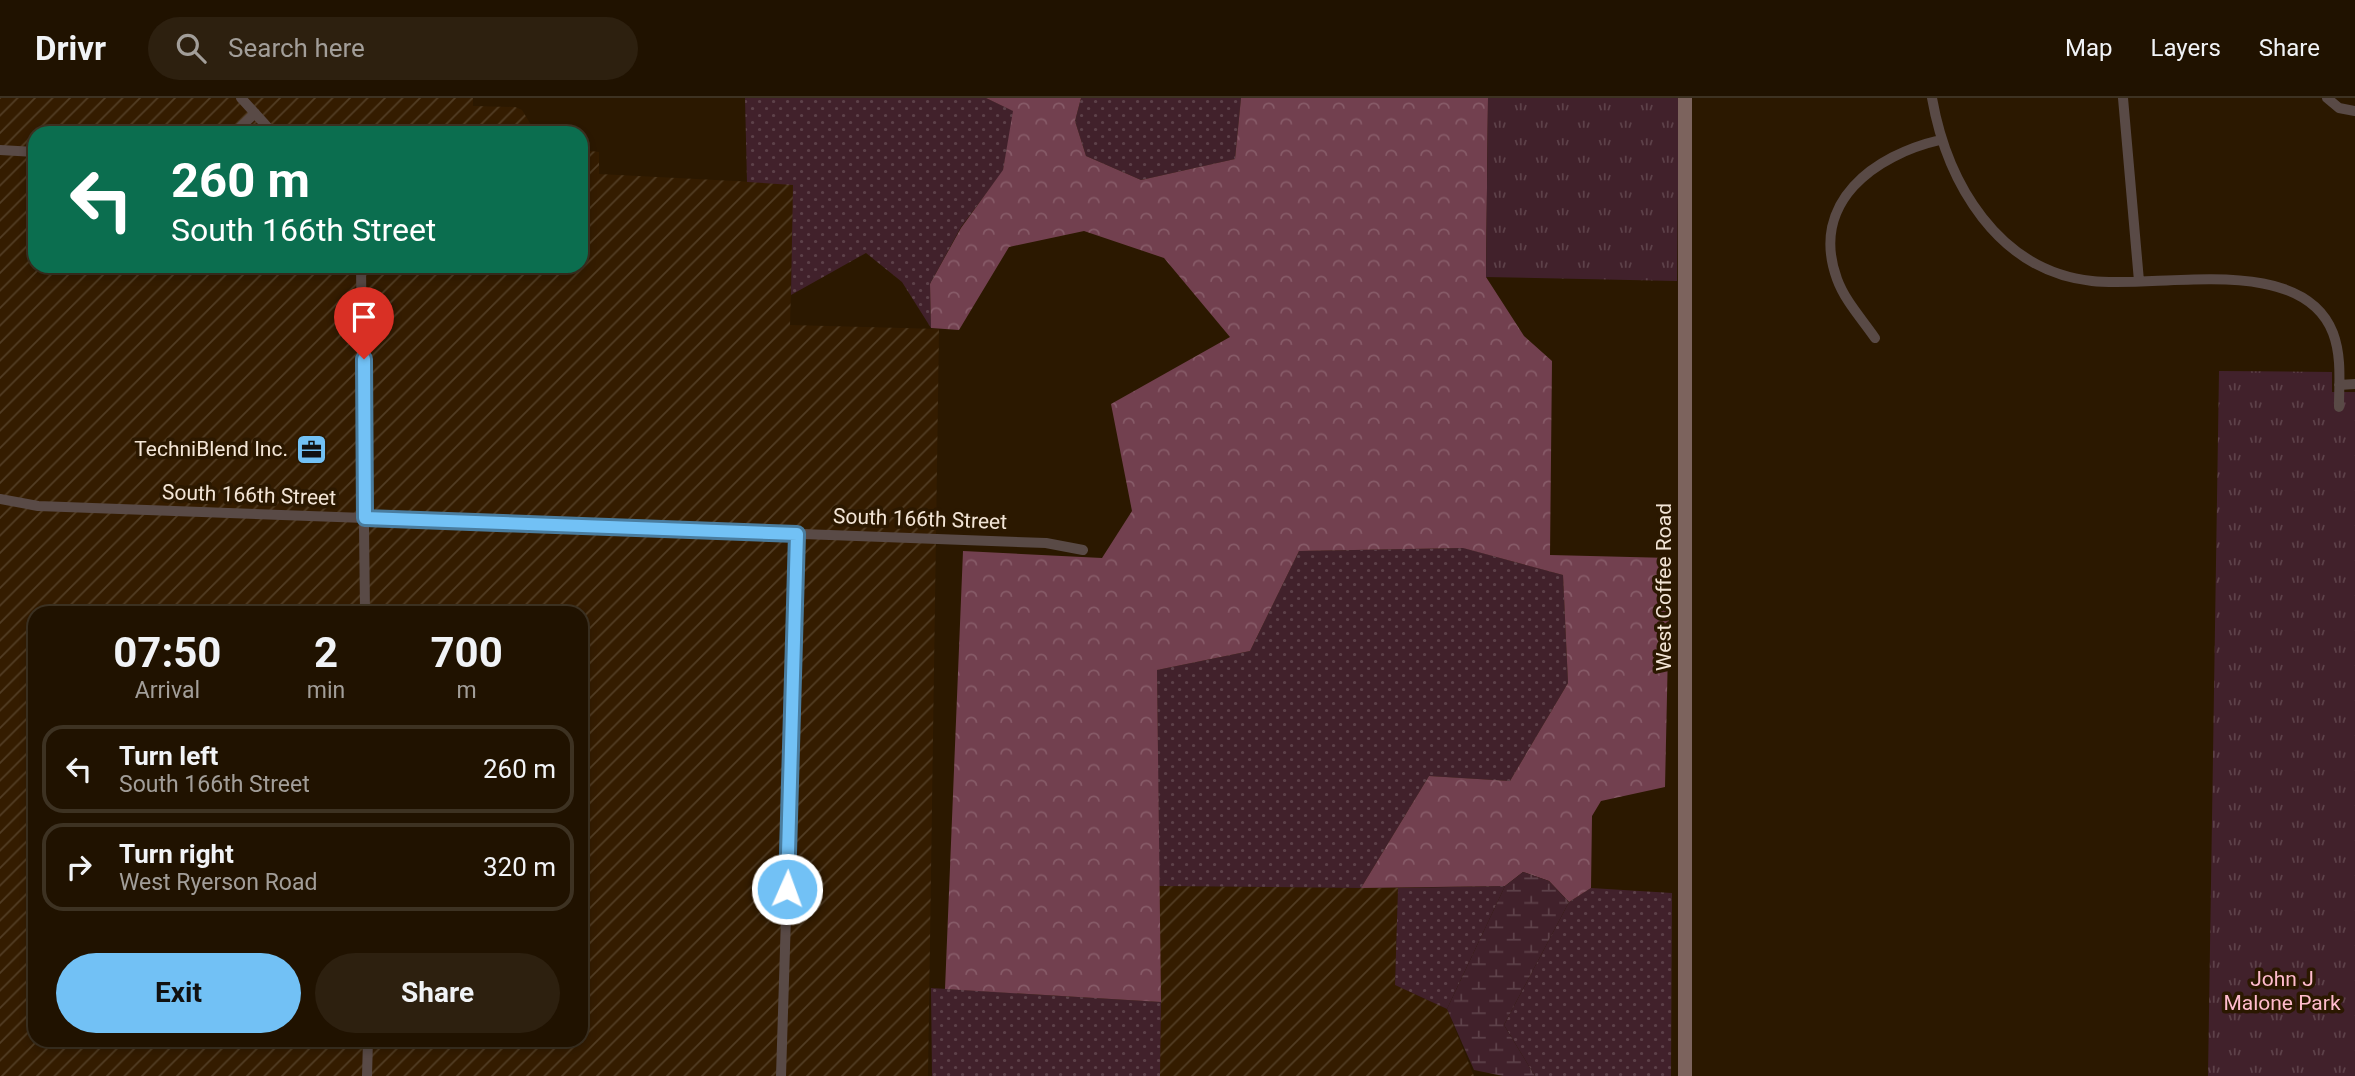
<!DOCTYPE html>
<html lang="en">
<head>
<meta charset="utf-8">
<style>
	body { margin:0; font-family:Roboto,sans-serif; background:#2d200f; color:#f1f3f6; height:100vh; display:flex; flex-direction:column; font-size:26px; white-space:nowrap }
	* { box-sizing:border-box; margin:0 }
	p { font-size:23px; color:#a29e99 }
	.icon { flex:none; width:38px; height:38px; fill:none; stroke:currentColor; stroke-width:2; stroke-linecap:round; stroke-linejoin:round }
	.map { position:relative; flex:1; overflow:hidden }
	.drawer { position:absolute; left:28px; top:508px; width:560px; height:441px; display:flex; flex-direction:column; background:#201200; border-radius:21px; box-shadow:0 4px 10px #0003,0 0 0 2px #3d3222 }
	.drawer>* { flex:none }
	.banner { position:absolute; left:28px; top:28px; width:560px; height:147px; border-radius:21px; box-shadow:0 4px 10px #0003,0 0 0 2px #3d3222; background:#0b6e4f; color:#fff; overflow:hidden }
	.pin { position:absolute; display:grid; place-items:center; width:60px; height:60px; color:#fff; margin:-72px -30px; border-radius:50% 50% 50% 0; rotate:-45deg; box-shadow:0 0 7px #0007 }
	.pin .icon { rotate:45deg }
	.me { position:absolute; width:77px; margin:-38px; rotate:2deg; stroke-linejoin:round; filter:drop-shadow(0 0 5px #0008) }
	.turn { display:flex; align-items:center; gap:24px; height:147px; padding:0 28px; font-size:32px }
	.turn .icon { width:91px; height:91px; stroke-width:2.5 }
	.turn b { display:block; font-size:49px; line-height:60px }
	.eta { display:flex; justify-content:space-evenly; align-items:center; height:119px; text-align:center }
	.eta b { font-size:42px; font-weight:700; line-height:49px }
	.action { display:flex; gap:14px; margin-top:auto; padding:14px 28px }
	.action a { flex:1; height:80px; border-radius:42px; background:#72c1f5; color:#111; font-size:28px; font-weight:700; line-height:80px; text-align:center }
	.action a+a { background:#2d200f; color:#f1f3f6 }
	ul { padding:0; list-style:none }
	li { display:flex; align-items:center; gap:21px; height:88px; margin:0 14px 10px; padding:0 14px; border:4px solid #3d3222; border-radius:21px }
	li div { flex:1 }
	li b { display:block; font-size:26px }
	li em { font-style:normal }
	header { display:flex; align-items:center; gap:42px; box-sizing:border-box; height:98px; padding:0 35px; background:#201200; border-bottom:2px solid #3d3222 }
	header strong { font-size:33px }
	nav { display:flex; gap:38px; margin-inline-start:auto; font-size:24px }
	.search { width:490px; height:63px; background:#2d200f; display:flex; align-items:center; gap:18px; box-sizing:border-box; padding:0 24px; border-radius:38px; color:#a29e99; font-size:26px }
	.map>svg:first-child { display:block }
</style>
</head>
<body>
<header>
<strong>Drivr</strong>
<div class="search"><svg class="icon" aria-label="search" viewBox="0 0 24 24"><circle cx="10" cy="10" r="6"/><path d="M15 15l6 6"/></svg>Search here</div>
<nav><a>Map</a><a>Layers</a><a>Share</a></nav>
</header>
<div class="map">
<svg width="2355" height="978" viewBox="0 0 2355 978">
	<defs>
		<pattern id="industrial-furrows" width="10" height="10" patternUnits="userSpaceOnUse" patternTransform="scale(1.75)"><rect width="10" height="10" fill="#341c00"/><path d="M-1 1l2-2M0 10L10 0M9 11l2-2" fill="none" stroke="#523d24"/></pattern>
		<pattern id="grass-dots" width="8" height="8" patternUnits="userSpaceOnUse" patternTransform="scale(1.75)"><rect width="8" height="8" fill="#41212b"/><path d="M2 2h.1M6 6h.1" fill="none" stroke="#5d4149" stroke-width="1.8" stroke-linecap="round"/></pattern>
		<pattern id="forest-crowns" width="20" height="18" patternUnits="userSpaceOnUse" patternTransform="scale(1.75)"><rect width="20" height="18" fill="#72404f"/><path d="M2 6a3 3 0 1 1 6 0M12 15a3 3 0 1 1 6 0" fill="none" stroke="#875b68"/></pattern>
		<pattern id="wetland-marsh" width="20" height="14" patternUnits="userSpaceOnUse" patternTransform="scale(1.75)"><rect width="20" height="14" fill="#41212b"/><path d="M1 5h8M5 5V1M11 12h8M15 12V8" fill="none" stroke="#5d4149"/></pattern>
		<pattern id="park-tufts" width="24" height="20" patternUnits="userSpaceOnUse" patternTransform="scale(1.75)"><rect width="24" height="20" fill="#41212b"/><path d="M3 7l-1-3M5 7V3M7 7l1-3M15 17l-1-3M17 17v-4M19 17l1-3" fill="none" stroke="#5d4149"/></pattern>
	</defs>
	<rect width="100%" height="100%" fill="#2b1800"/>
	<path fill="url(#industrial-furrows)" fill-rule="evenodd" d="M 0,0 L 473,0 L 473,8 L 515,9 L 522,12 L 536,35 L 35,35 L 35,168 L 581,168 L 581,52 L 599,54 L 599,76 L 794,86 L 790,227 L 939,231 L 928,978 L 0,978 ZM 35,514 L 581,514 L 581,942 L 35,942 Z
		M 1159,788 L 1398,790 L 1395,887 L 1447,911 L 1474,978 L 1160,978 Z"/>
	<path fill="url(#grass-dots)" d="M 745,0 L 986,0 L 1014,13 L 1003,73 L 961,129 L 930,186 L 931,230 L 902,184 L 866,155 L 791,197 L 793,87 L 747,84 Z
		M 1081,0 L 1241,0 L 1235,61 L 1141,82 L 1086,58 L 1075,23 Z
		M 1464,450 L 1563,477 L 1568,585 L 1510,683 L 1429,678 L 1361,790 L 1159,788 L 1157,572 L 1250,553 L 1299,453 Z
		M 1505,788 L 1447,911 L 1395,887 L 1398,790 Z
		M 1591,790 L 1672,795 L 1671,978 L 1535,978 L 1504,927 L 1569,804 Z
		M 931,890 L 1161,904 L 1160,978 L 932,978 Z"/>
	<path fill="url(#forest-crowns)" d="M 986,0 L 1081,0 L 1075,23 L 1086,58 L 1141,82 L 1235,61 L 1241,0 L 1488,0 L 1486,179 L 1524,238 L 1552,263 L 1550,457 L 1670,460 L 1665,689 L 1601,703 L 1592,718 L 1591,790 L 1569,804 L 1549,783 L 1523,774 L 1505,788 L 1361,790 L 1429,678 L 1510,683 L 1568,585 L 1563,477 L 1463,450 L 1299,453 L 1250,553 L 1157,572 L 1161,904 L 945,891 L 963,453 L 1102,460 L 1132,413 L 1111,306 L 1230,239 L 1164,160 L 1084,133 L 1009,149 L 959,232 L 931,230 L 930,186 L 961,130 L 1003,72 L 1013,13 Z"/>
	<path fill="url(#wetland-marsh)" d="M 1523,774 L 1549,783 L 1569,804 L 1504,927 L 1535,978 L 1503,978 L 1474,972 L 1447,911 L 1505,788 Z"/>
	<path fill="url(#park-tufts)" d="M 1488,0 L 1679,0 L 1677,183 L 1486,179 Z
		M 2219,273 L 2332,274 L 2332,294 L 2355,294 L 2355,978 L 2208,978 Z"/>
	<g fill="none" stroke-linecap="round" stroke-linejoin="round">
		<path stroke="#594a46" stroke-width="10" d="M 241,0 L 273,35
			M 1932,0 C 1947,85 1998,173 2092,183 C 2158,191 2302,154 2333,235 C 2342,259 2339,285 2339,309
			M 2123,0 L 2139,183
			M 2327,0 L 2339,10 L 2355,13
			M 234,35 L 255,15
			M 0,52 L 35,54
			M 361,168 L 365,514
			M 1875,240 C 1862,221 1845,203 1837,181 C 1809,104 1875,57 1940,42
			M 2339,287 L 2355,286
			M 0,401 L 38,408 L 1046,445 L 1083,452
			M 367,978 L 368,942
			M 781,978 L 798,436"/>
		<path stroke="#7c635d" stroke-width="14" d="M 1685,978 L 1685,0"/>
	</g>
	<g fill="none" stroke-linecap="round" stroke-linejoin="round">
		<defs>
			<path id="route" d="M 364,261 L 365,420 L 797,436 L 787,791"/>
		</defs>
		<use href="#route" stroke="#4a7d9f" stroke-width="18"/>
		<use href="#route" stroke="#72c1f5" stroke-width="12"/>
	</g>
	<defs>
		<symbol id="office-square" viewBox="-11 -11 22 22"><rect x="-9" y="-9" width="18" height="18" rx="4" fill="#72c1f5" stroke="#2b1800"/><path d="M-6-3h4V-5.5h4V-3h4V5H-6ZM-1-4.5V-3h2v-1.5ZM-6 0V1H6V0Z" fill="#111"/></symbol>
	</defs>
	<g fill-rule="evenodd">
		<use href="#office-square" x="294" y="334" width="35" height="35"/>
	</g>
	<g text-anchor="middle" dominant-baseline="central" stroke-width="7" stroke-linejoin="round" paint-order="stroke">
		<g font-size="21" fill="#f3e5d6" stroke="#2b1800" text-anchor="end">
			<text x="288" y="351">TechniBlend Inc.</text>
		</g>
		<g font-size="21" fill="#f3e5d6" stroke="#2b1800">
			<text transform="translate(249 397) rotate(2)">South 166th Street</text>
			<text transform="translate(920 421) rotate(2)">South 166th Street</text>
			<text transform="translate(1664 489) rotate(-90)">West Coffee Road</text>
		</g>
		<g font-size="21" fill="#ffbbcd" stroke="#2b1800">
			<text x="2282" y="881">John J<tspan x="2282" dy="24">Malone Park</tspan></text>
		</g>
	</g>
</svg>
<div class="pin" style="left:364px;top:261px;background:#d93025"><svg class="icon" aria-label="arrive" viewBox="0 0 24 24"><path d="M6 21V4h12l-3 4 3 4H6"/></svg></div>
<svg class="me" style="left:787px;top:791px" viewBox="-20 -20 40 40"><circle r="17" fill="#72c1f5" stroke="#fff" stroke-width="3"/><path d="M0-11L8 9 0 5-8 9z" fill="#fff"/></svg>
<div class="banner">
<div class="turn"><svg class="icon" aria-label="left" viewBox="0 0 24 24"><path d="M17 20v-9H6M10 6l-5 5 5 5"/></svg><div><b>260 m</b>South 166th Street</div></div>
</div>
<section class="drawer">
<div class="eta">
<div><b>07:50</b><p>Arrival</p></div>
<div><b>2</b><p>min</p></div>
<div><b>700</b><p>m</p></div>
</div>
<ul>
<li><svg class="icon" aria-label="left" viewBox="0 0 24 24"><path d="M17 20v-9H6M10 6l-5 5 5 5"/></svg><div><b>Turn left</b><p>South 166th Street</p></div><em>260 m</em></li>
<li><svg class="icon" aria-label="right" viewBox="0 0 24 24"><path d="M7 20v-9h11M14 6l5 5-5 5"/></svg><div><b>Turn right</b><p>West Ryerson Road</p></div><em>320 m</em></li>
</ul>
<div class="action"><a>Exit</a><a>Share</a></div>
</section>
</div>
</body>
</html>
